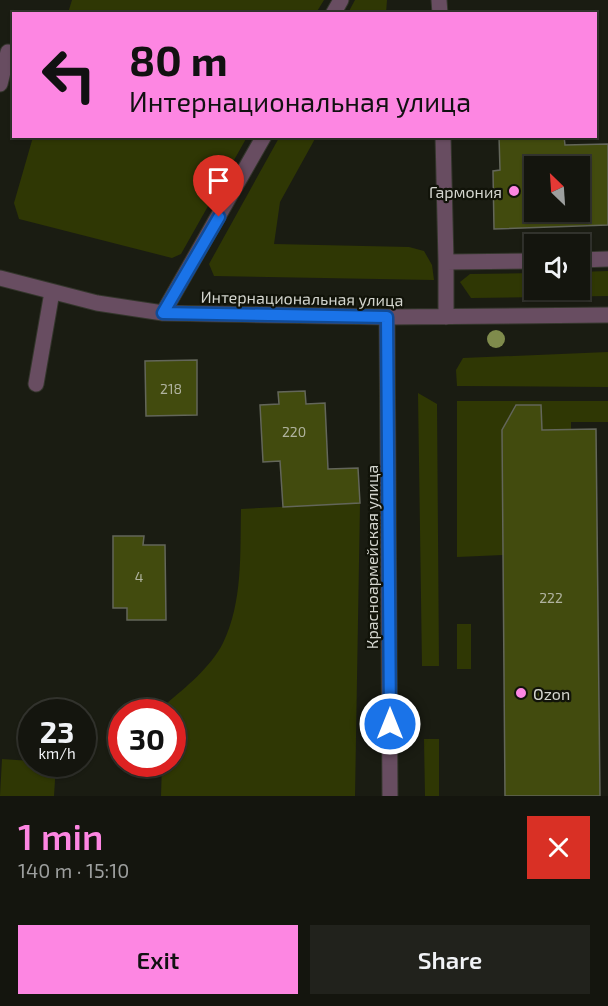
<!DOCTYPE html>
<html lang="en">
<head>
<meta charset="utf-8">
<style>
	body { margin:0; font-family:"Exo 2",sans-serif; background:#21221c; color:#f1f3f6; height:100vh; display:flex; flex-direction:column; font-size:22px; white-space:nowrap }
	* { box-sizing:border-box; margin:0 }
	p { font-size:20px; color:#9d9f9e }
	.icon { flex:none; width:33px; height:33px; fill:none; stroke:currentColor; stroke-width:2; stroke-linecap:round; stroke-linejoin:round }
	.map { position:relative; height:796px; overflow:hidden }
	.panel { display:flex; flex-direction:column; background:#14150e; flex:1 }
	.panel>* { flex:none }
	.top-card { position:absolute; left:12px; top:12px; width:585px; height:126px; border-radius:0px; box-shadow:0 2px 4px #0004,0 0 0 2px #33342e; background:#fd86e2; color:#111; overflow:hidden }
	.needle { width:39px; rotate:335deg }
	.tools { position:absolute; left:524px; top:156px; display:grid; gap:12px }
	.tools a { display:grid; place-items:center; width:66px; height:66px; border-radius:0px; background:#14150e; box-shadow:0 2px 4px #0004,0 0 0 2px #33342e; font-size:30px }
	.speed { position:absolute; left:18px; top:699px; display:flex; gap:12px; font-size:30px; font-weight:700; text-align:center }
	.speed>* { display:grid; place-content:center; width:78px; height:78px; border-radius:50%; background:#14150e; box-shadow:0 2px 4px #0004,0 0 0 2px #33342e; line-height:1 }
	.speed small { font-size:15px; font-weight:400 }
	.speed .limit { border:9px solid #d22; background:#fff; color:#111 }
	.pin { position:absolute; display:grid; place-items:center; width:51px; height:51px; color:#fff; margin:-62px -26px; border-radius:50% 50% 50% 0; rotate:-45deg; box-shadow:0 0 6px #0007 }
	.pin .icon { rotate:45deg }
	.me { position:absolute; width:66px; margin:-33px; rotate:0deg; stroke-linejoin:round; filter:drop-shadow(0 0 4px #0008) }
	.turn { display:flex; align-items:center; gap:21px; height:126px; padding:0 18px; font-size:27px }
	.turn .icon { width:78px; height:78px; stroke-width:2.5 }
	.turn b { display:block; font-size:42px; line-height:51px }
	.round { display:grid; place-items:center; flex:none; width:63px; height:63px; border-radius:0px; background:#21221c }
	.head { display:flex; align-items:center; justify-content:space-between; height:102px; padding:0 18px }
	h1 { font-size:36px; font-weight:600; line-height:45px; color:#fd86e2 }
	.cta { display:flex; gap:12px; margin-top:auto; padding:12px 18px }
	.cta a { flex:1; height:69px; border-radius:0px; background:#fd86e2; color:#111; font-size:24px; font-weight:600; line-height:69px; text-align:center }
	.cta a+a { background:#21221c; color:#f1f3f6 }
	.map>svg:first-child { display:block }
</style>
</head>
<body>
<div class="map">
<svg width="608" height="796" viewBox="0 0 608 796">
	<rect width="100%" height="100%" fill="#1a1c12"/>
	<path fill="#2f3704" d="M 72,0 L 324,0 L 316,13 L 68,13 Z
		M 355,0 L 387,0 L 386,13 L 348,13 Z
		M 280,136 L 316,137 L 280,202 L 274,244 L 409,247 L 424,251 L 432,265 L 434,280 L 214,276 L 209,264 Z
		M 33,137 L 33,136 L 247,137 L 181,254 L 172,258 L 19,219 L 14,203 Z
		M 608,271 L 608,296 L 471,298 L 460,282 L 470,274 L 534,273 L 534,290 L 579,290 L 579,272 Z
		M 608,352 L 608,387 L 457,386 L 456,370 L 463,358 Z
		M 418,393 L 437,404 L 439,666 L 422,666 Z
		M 457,401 L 608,401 L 608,422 L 571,422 L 571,429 L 542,430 L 541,405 L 515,405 L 502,430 L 503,555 L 457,557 Z
		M 360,503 L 355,796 L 161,796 L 162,764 L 172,764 L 172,712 L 165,712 L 166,704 C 186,687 211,667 223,643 C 243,602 240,553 241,509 Z
		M 457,624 L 471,624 L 471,669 L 457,669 Z
		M 424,739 L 439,739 L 439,796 L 425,796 Z
		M 2,759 L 31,761 L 32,764 L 56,764 L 54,796 L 0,796 Z"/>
	<path fill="#424b0e" stroke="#63665a" stroke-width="1.5" fill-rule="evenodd" d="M 499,136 L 564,136 L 565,145 L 608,144 L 608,225 L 494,229 L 493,171 L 500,170 ZM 534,166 L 579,166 L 579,212 L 534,212 Z
		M 197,360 L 197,415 L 146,416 L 145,361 Z
		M 305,391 L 306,404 L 325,403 L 328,469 L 358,468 L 360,503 L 283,507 L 280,461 L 263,462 L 260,405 L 279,404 L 278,392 Z
		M 516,405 L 541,405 L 542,430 L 596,429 L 600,796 L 505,796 L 502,430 Z
		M 113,536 L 144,536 L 143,545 L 165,545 L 166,620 L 127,620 L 127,608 L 113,608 Z"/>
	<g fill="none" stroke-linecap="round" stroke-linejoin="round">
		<defs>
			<path id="minor" d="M 439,0 L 440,14
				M 333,14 L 341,0
				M 0,84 L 8,52
				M 443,136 L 446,262
				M 579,260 L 608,259
				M 0,278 L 97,303 L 163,313 L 387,317 L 608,315
				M 163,313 L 264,136
				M 387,317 L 390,796
				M 446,317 L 446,262 L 534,261
				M 36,384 L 52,292"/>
		</defs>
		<use href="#minor" stroke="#34362c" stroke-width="17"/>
		<use href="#minor" stroke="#684d61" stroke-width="15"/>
	</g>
	<circle fill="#7f8b4c" cx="496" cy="339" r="9"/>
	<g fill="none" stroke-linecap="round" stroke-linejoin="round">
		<defs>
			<path id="route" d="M 219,217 L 163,313 L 387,317 L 390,724"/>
		</defs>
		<use href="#route" stroke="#114b97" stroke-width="15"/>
		<use href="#route" stroke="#1a73e8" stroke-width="10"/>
	</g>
	<g fill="#fd86e2" stroke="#111309" stroke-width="2">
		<circle cx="514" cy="191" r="6"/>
		<circle cx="521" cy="693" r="6"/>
	</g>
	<g text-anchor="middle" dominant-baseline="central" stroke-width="4.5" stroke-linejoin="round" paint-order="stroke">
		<g font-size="14" fill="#b0b39f">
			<text x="171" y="388">218</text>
			<text x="294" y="431">220</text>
			<text x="139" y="576">4</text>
			<text x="551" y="597">222</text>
		</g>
		<g font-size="16" fill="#d4d6cf" stroke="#111309" text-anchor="end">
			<text x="502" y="191">Гармония</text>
			<text x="533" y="693" text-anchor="start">Ozon</text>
		</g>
		<g font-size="16" fill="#d4d6cf" stroke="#111309">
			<text transform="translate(302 298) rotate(1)">Интернациональная улица</text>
			<text transform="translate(371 557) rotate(-90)">Красноармейская улица</text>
		</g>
	</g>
</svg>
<div class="tools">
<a><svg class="needle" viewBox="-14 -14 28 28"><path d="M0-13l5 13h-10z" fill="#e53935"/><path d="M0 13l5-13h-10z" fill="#9d9f9e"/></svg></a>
<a><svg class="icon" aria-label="sound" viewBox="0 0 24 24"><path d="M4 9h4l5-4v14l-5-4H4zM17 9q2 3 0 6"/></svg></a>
</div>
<div class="speed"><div>23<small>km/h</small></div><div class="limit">30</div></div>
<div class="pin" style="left:219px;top:217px;background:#d93025"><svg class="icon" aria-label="arrive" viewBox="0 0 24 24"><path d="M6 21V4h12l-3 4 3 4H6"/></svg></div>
<svg class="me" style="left:390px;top:724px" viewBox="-20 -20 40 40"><circle r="17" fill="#1a73e8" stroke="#fff" stroke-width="3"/><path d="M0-11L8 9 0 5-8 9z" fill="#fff"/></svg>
<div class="top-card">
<div class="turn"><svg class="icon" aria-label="left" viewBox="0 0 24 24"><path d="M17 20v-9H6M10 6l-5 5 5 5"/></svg><div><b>80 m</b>Интернациональная улица</div></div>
</div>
</div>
<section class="panel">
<div class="head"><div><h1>1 min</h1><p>140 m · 15:10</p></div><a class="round" style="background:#d93025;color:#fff"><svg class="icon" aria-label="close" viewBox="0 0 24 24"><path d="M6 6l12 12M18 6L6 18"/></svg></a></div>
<div class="cta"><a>Exit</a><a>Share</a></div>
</section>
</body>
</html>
